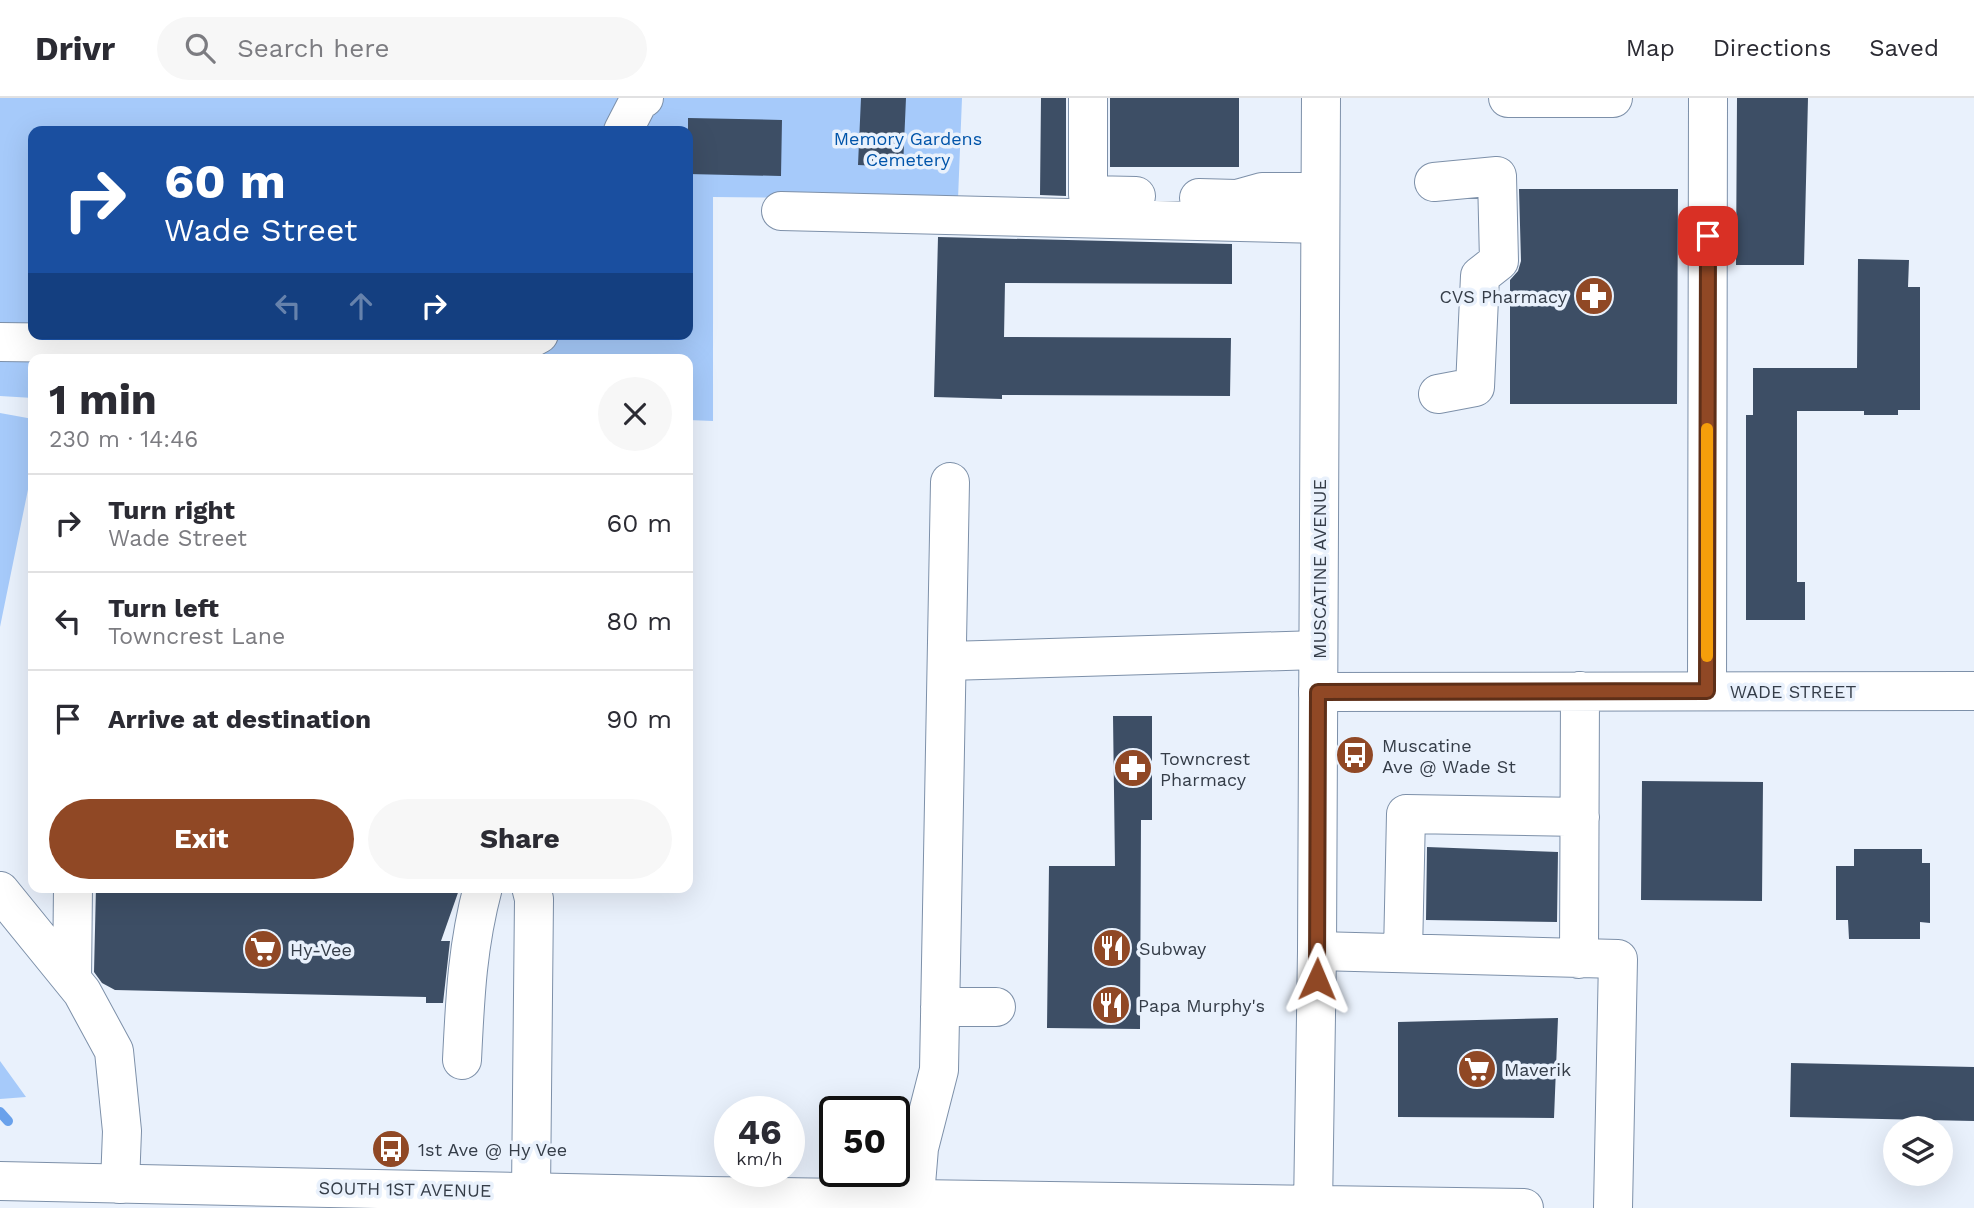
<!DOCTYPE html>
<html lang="en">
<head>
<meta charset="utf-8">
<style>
	body { margin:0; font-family:"Work Sans",sans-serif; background:#f7f7f7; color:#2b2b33; height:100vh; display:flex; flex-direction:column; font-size:26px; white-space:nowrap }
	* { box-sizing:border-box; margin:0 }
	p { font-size:23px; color:#7c7c81 }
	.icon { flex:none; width:38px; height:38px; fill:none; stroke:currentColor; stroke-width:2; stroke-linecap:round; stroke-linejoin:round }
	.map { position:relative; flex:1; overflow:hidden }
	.details { position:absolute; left:28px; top:256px; width:665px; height:539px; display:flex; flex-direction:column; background:#fff; border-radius:14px; box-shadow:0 7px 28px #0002 }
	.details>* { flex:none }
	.banner { position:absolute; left:28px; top:28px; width:665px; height:214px; border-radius:14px; box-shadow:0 7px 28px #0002; background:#1a4fa0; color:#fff; overflow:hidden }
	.fabs { position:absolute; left:1883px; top:1018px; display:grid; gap:14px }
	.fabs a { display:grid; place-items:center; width:70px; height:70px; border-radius:50%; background:#fff; box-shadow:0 7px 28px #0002; font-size:35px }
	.speed { position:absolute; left:714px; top:998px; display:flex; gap:14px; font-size:35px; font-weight:700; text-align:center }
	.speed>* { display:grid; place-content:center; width:91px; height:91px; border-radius:50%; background:#fff; box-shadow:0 7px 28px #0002; line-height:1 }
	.speed small { font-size:18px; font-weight:400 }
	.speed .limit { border:4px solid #111; border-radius:10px; background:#fff; color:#111 }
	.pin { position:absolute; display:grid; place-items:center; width:60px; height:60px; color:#fff; margin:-30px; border-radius:14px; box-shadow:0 4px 10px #0006 }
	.me { position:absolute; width:77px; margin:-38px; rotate:1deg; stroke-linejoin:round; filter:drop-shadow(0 0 5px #0008) }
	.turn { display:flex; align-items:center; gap:24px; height:147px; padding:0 21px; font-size:32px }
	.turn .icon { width:91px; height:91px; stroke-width:2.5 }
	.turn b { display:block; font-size:49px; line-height:60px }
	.lanes { display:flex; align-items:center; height:66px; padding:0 21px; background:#0003; justify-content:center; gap:35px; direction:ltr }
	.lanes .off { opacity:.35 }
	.round { display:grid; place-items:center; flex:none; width:74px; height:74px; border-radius:37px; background:#f7f7f7 }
	.head { display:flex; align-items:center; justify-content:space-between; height:119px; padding:0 21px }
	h1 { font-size:42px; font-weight:700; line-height:52px }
	.cta { display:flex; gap:14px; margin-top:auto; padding:14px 21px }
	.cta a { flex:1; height:80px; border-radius:42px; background:#904825; color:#fff; font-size:28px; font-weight:700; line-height:80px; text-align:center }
	.cta a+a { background:#f7f7f7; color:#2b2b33 }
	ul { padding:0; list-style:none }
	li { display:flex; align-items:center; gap:21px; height:98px; padding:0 21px; border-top:2px solid #e1e1e2 }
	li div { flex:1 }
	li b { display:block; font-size:26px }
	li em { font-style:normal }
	header { display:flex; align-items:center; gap:42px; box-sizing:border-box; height:98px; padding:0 35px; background:#fff; border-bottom:2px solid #e1e1e2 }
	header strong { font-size:33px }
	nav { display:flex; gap:38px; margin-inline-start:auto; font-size:24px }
	.search { width:490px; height:63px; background:#f7f7f7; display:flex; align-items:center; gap:18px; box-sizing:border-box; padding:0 24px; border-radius:38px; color:#7c7c81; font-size:26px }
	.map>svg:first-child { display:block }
</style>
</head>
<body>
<header>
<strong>Drivr</strong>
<div class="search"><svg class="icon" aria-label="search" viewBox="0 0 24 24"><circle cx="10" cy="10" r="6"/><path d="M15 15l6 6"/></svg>Search here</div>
<nav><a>Map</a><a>Directions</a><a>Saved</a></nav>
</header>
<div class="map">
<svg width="1974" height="1110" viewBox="0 0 1974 1110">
	<rect width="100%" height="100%" fill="#e9f1fc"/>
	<path fill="#a6cafa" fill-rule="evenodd" d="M 0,0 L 962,0 L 958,101 L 713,99 L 713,323 L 688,322 L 688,261 L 33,261 L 33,300 L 0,298 ZM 33,33 L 688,33 L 688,236 L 33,236 Z
		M 0,315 L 33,321 L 33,367 L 0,529 Z
		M 0,963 L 26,999 L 0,1001 Z"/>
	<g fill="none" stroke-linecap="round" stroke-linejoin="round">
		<path stroke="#69a1eb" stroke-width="10" d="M 0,1014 L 8,1023"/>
	</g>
	<path fill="#3d4e65" d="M 861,0 L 906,0 L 903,69 L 858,67 Z
		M 1041,0 L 1066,0 L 1066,98 L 1040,97 Z
		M 1110,0 L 1239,0 L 1239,69 L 1110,69 Z
		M 1737,0 L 1808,0 L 1804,167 L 1736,167 Z
		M 688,20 L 782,22 L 781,78 L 688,76 Z
		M 1519,91 L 1678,91 L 1677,306 L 1510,306 L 1510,182 L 1518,173 L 1521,163 Z
		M 938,139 L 1232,146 L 1232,186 L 1005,185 L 1004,239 L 1231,240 L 1230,298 L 1002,297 L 1002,301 L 934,299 Z
		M 1858,161 L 1909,162 L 1908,189 L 1920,189 L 1920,312 L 1898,312 L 1898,317 L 1864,317 L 1864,313 L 1797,313 L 1797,484 L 1805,484 L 1805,522 L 1746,522 L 1746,317 L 1753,317 L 1753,270 L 1857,270 Z
		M 1113,618 L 1152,618 L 1152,722 L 1141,722 L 1140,931 L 1047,930 L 1049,768 L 1115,768 Z
		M 1642,683 L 1763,684 L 1762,803 L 1641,802 Z
		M 1427,749 L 1558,754 L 1557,824 L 1426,822 Z
		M 1854,751 L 1922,751 L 1922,765 L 1930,765 L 1930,825 L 1920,824 L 1920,841 L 1849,841 L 1848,822 L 1836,822 L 1836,768 L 1854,768 Z
		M 96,789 L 460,789 L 441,843 L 450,843 L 443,905 L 426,905 L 426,899 L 115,892 L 102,885 L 94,874 Z
		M 1558,920 L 1554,1020 L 1398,1019 L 1398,924 Z
		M 1791,965 L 1974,969 L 1974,1023 L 1790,1019 Z"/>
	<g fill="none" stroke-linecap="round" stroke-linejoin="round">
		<defs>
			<path id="minor" d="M 1088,0 L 1088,97 L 1136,98
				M 1508,0 L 1613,0
				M 623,33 L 639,2 L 644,0
				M 1434,84 L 1497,78 L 1499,163 L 1480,178 L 1475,289 L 1438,296
				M 1199,100 L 1237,101 L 1262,94 L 1320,94
				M 781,113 L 1320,126
				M 0,244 L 482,250 L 528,242 L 539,236
				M 947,563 L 1318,552
				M 1707,593 L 1708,0
				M 1318,594 L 1974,593
				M 531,789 L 534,801 L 531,1094
				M 0,793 L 82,894 L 114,953 L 122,1033 L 120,1086
				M 1317,853 L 1618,861 L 1613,1110
				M 1403,855 L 1406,716 L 1580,719
				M 1579,861 L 1580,593
				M 72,881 L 73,789
				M 940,909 L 996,909
				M 462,962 C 465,901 467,849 483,789
				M 914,1110 L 919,1050 L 939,972 L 950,384"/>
			<path id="major" d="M 0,1083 L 708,1098 L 1524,1110
				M 1313,1110 L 1317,853 L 1321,0"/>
		</defs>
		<use href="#minor" stroke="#7d90a9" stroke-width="40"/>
		<use href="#major" stroke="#7d90a9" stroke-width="40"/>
		<use href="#minor" stroke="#fff" stroke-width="38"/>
		<use href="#major" stroke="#fff" stroke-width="38"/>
	</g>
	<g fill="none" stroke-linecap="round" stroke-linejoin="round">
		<defs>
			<path id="route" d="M 1317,881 L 1318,594 L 1707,593 L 1708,138"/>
		</defs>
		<use href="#route" stroke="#5e2f18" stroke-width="18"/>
		<use href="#route" stroke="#904825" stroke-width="12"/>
		<path stroke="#f59e0b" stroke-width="12" d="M 1707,558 L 1707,331"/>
	</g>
	<defs>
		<symbol id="pharmacy-disc" viewBox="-11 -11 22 22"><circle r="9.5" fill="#904825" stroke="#e9f1fc"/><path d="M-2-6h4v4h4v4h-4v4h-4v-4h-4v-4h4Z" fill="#fff"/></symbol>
		<symbol id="bus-disc" viewBox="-11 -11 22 22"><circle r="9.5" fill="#904825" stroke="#e9f1fc"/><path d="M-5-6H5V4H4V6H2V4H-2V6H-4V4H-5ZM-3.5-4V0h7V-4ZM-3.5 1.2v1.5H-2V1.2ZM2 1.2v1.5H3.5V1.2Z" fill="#fff"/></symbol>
		<symbol id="restaurant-disc" viewBox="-11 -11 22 22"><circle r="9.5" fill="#904825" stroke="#e9f1fc"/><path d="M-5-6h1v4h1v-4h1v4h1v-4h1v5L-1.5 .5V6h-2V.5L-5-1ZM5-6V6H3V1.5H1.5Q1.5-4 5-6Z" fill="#fff"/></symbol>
		<symbol id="supermarket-disc" viewBox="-11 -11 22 22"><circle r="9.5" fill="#904825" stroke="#e9f1fc"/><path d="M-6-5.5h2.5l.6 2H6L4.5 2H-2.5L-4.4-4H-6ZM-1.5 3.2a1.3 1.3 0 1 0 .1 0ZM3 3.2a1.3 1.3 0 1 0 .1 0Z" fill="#fff"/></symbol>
	</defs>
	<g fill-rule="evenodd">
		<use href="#pharmacy-disc" x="1572" y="176" width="44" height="44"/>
		<use href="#bus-disc" x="1333" y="635" width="44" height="44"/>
		<use href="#pharmacy-disc" x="1111" y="648" width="44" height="44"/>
		<use href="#restaurant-disc" x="1090" y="828" width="44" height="44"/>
		<use href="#supermarket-disc" x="241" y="829" width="44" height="44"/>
		<use href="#restaurant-disc" x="1089" y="885" width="44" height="44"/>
		<use href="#supermarket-disc" x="1455" y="949" width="44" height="44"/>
		<use href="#bus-disc" x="369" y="1029" width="44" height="44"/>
	</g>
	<g text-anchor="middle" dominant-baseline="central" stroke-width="7" stroke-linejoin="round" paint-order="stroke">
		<g font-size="18" fill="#0054a9" stroke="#e9f1fc">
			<text x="908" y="40">Memory Gardens<tspan x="908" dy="21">Cemetery</tspan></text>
		</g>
		<g font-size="18" fill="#353d48" stroke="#e9f1fc" text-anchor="start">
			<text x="1567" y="198" text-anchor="end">CVS Pharmacy</text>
			<text x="1382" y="647">Muscatine<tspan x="1382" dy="21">Ave @ Wade St</tspan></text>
			<text x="1160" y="660">Towncrest<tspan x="1160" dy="21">Pharmacy</tspan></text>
			<text x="1139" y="850">Subway</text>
			<text x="290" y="851">Hy-Vee</text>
			<text x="1138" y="907">Papa Murphy's</text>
			<text x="1504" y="971">Maverik</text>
			<text x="418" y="1051">1st Ave @ Hy Vee</text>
		</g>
		<g font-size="18" fill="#353d48" stroke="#e9f1fc">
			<text transform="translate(1319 471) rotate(-90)">MUSCATINE AVENUE</text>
			<text x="1793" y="593">WADE STREET</text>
			<text transform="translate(405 1091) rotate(1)">SOUTH 1ST AVENUE</text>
		</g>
	</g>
</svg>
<div class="fabs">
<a><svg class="icon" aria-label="layers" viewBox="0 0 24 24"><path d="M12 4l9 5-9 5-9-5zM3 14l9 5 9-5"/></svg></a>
</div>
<div class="speed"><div>46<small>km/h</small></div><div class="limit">50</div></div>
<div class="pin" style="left:1708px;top:138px;background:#d93025"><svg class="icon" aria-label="arrive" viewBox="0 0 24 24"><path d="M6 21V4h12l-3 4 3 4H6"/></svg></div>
<svg class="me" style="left:1317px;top:881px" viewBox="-20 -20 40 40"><path d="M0-17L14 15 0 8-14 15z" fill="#904825" stroke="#fff" stroke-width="4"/></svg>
<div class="banner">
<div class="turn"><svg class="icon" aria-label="right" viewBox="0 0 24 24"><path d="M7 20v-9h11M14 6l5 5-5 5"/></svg><div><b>60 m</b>Wade Street</div></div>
<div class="lanes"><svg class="icon off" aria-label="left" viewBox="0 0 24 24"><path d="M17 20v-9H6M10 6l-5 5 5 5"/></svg><svg class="icon off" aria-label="ahead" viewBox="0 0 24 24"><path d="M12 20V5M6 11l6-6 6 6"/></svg><svg class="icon" aria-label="right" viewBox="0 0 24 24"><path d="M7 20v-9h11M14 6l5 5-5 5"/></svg></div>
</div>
<section class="details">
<div class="head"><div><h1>1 min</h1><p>230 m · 14:46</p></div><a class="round"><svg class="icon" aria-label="close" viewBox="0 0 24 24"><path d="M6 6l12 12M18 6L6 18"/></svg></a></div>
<ul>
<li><svg class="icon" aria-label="right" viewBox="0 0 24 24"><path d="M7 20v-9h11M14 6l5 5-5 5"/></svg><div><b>Turn right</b><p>Wade Street</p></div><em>60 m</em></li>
<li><svg class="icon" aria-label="left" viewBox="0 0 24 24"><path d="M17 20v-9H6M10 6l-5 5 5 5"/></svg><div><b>Turn left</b><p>Towncrest Lane</p></div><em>80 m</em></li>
<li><svg class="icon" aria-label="arrive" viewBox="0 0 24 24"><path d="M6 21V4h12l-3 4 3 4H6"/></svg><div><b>Arrive at destination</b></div><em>90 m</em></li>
</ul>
<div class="cta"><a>Exit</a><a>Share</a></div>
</section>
</div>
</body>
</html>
